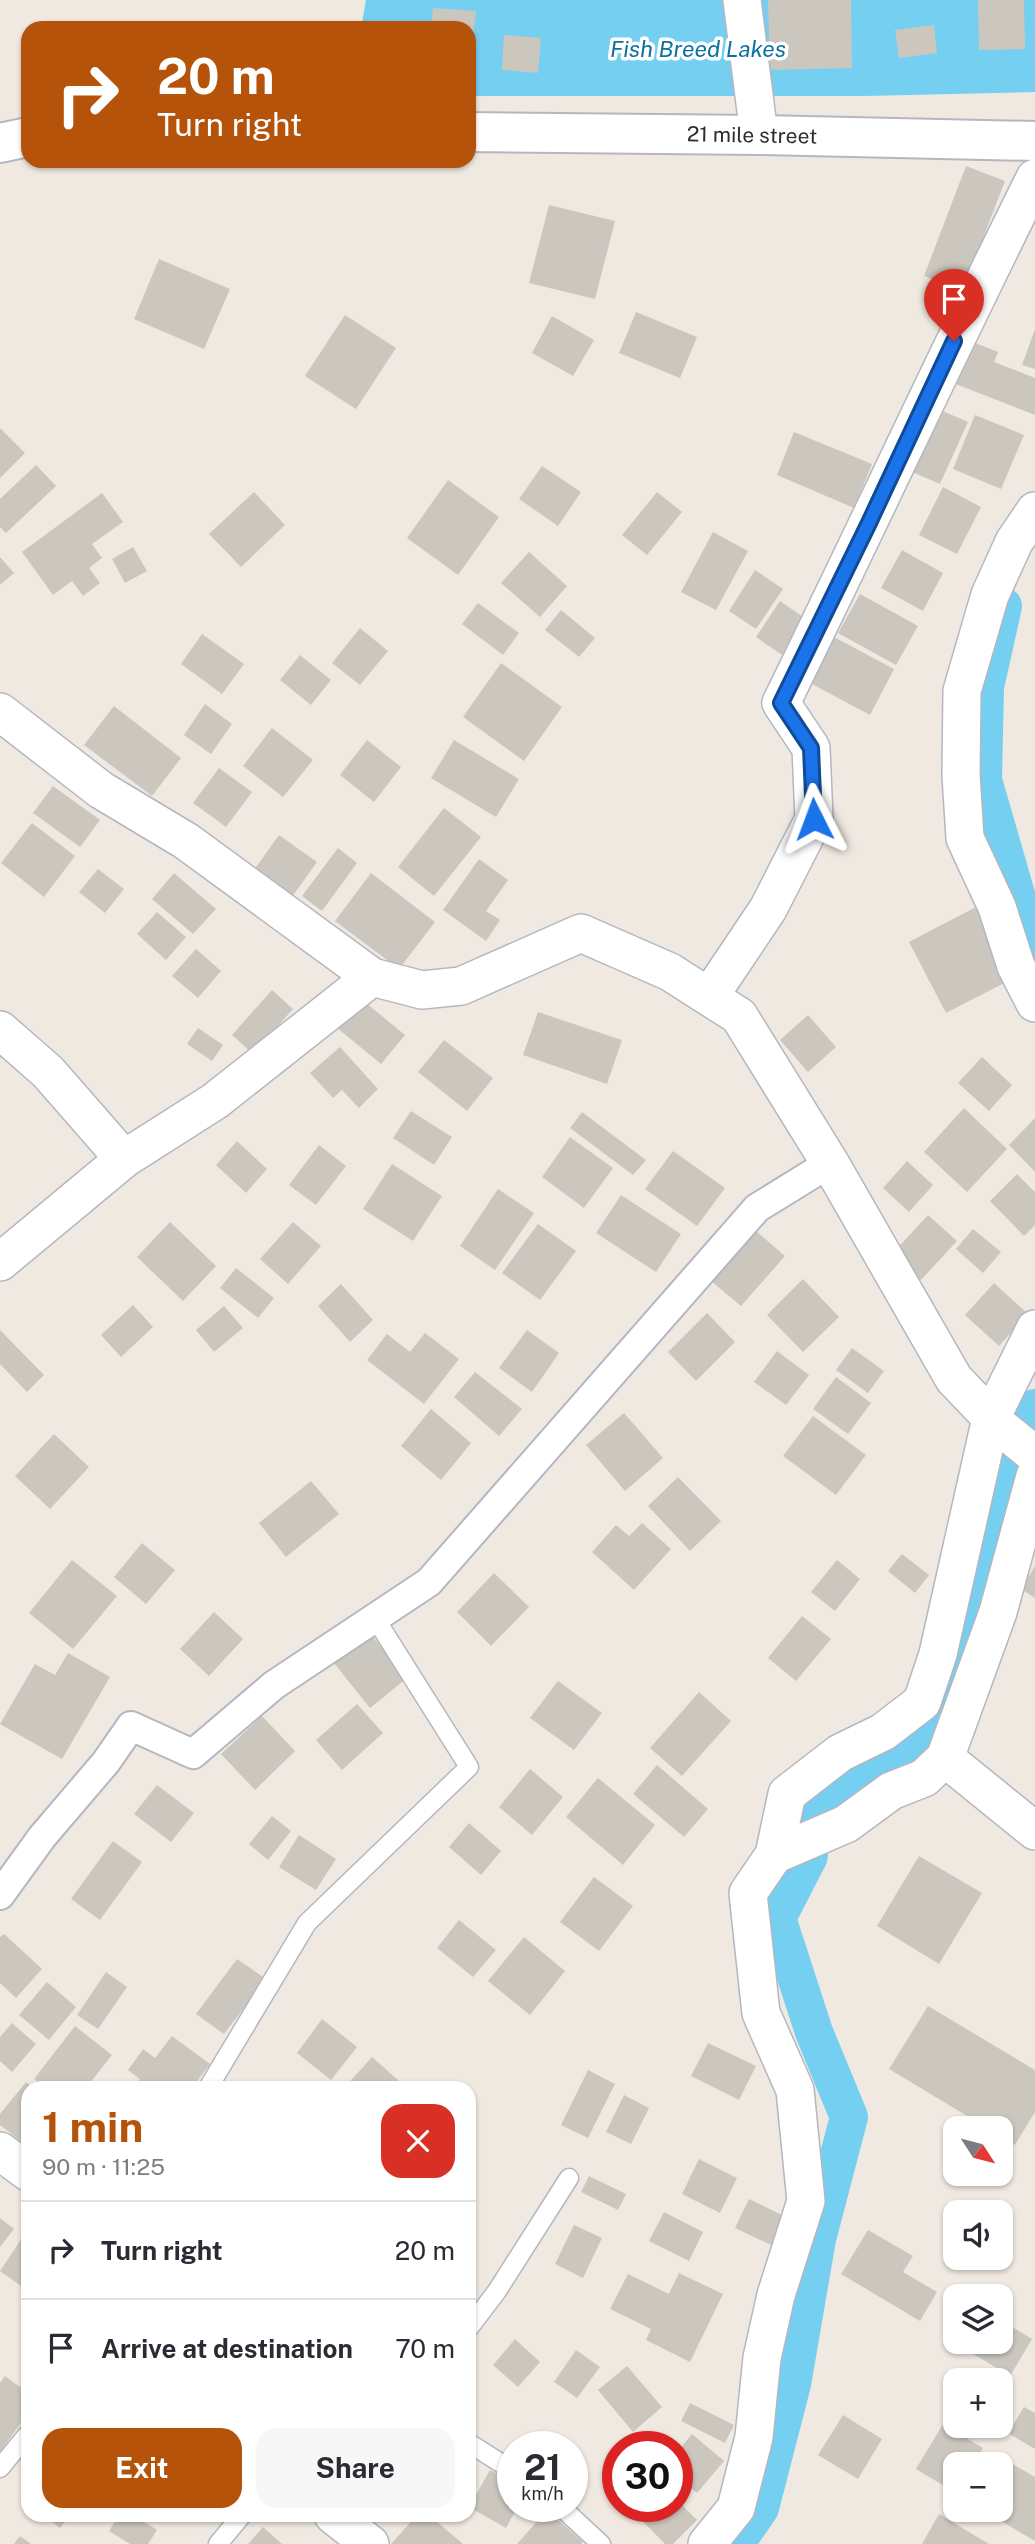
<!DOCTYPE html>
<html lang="en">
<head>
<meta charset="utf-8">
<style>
	body { margin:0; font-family:"Public Sans",sans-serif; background:#f7f7f7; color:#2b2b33; height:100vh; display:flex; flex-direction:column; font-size:26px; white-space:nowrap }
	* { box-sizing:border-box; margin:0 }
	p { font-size:23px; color:#7c7c81 }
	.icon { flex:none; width:38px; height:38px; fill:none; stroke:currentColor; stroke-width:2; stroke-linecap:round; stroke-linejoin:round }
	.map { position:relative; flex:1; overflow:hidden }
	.sheet { position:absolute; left:21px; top:2081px; width:455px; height:441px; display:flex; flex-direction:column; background:#fff; border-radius:21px; box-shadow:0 2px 5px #0004 }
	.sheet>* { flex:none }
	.hud { position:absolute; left:21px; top:21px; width:455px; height:147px; border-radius:21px; box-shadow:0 2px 5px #0004; background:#b45309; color:#fff; overflow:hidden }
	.needle { width:46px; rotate:126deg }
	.controls { position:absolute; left:943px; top:2116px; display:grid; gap:14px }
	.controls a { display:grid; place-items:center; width:70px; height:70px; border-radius:14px; background:#fff; box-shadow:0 2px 5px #0004; font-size:35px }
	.speed { position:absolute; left:497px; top:2431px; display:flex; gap:14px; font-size:35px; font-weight:700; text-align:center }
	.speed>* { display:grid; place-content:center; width:91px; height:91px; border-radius:50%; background:#fff; box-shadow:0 2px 5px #0004; line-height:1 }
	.speed small { font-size:18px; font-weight:400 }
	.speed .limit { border:10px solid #d22; background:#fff; color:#111 }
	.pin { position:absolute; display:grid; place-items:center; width:60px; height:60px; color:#fff; margin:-72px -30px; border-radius:50% 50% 50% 0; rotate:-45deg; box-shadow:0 0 7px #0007 }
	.pin .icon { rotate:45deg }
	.me { position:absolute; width:77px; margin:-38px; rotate:357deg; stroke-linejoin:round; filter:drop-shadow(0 0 5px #0008) }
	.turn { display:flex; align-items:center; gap:24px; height:147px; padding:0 21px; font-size:32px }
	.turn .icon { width:91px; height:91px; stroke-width:2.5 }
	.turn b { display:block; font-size:49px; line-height:60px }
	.round { display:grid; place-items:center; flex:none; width:74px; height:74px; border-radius:21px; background:#f7f7f7 }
	.summary { display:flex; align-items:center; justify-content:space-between; height:119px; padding:0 21px }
	h1 { font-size:42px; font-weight:700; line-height:52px; color:#b45309 }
	.primary-button { display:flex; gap:14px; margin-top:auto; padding:14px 21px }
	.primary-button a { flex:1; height:80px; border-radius:21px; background:#b45309; color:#fff; font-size:28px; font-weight:700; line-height:80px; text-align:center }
	.primary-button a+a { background:#f7f7f7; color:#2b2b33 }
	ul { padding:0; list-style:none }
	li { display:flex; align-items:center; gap:21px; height:98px; padding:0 21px; border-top:2px solid #e1e1e2 }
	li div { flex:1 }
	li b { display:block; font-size:26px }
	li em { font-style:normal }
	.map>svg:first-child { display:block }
</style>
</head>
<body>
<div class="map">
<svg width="1035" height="2544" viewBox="0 0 1035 2544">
	<rect width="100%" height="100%" fill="#efe9e1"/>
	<path fill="#75cff0" d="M 366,0 L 1035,0 L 1035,92 L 863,96 L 469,96 L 469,28 L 361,28 Z"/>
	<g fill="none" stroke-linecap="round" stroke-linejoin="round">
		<path stroke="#75cff0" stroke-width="38" d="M 1003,606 L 985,687 L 983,780 L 1030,943 L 1035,950
			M 735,2544 L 760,2508 L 792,2384 L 817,2239 L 849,2117 L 814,2032 L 777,1918 L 809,1856 L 807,1820 L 913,1748 L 958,1673 L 1005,1476 L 1035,1408"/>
	</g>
	<path fill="#cbc7bf" d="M 768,0 L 851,0 L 852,68 L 770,70 Z
		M 978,0 L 1024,0 L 1025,49 L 979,50 Z
		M 433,8 L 476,11 L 472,44 L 469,43 L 469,28 L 431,28 Z
		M 934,25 L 937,53 L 899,58 L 895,30 Z
		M 504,35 L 541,38 L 538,73 L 502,70 Z
		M 966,166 L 1005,181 L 963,290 L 924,276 Z
		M 549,205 L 615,221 L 595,299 L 529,283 Z
		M 159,259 L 230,289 L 204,349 L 134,319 Z
		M 636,312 L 697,337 L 680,378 L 619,353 Z
		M 345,315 L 396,348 L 356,409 L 305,376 Z
		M 552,316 L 594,340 L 573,376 L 532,353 Z
		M 1035,329 L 1035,369 L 1022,365 Z
		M 970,341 L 998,352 L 994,362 L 1035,378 L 1035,415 L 953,383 Z
		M 938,409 L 968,422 L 940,484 L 910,471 Z
		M 975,415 L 1024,435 L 1001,489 L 953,469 Z
		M 0,428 L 25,453 L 0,478 Z
		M 794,432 L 872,464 L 854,508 L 777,475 Z
		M 36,465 L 56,486 L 6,533 L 0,527 L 0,499 Z
		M 542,466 L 581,492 L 558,526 L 519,499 Z
		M 448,480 L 499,517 L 458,575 L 407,538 Z
		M 943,487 L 981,507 L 957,554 L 919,535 Z
		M 254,492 L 285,525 L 241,567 L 209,534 Z
		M 657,492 L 682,512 L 647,555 L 622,535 Z
		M 102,493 L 123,522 L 92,544 L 102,558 L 89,568 L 100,583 L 83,596 L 72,581 L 53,595 L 22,552 Z
		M 713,532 L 748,551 L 716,610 L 681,592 Z
		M 133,547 L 147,571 L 125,583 L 112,559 Z
		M 902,550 L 943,573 L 923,611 L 881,588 Z
		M 529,552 L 567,586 L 540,617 L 501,583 Z
		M 0,557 L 14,573 L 0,585 Z
		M 755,570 L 783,589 L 756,629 L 729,611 Z
		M 860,594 L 918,626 L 896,665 L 838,633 Z
		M 780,601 L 806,619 L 782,655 L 756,637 Z
		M 478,603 L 519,633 L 503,655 L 462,624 Z
		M 561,610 L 595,638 L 579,657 L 545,630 Z
		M 360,628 L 388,651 L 360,685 L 332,663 Z
		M 202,634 L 244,664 L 222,694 L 181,664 Z
		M 834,637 L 894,669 L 870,715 L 810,683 Z
		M 300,655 L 331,680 L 311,705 L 280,680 Z
		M 501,663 L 562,707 L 524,761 L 463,717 Z
		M 205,704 L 232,724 L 211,754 L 184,735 Z
		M 114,706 L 181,758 L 152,796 L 84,745 Z
		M 272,728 L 313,760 L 283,797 L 243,766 Z
		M 367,740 L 401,767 L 374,802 L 340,775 Z
		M 454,740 L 519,779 L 496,817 L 431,778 Z
		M 219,768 L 252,792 L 226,827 L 193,803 Z
		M 53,786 L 100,820 L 80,847 L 33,813 Z
		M 444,808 L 481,837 L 434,896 L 398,867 Z
		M 32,823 L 75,856 L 44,897 L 1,863 Z
		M 279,835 L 317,862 L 292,897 L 254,870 Z
		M 338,848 L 357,863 L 322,911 L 302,896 Z
		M 479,859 L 508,880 L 486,911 L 500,920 L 486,941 L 443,910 Z
		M 98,869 L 124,889 L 105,913 L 79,892 Z
		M 174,873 L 216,909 L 193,934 L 152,899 Z
		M 371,873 L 435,922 L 399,969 L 335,921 Z
		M 976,907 L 1012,979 L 946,1013 L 909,942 Z
		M 157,912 L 186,937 L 166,960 L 137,934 Z
		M 196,949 L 221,971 L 198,998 L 172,976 Z
		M 272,990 L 293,1009 L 253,1054 L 232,1035 Z
		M 360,998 L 405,1035 L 381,1064 L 336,1027 Z
		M 538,1012 L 622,1040 L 607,1084 L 523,1055 Z
		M 808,1015 L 836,1047 L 808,1072 L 780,1040 Z
		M 198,1028 L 223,1045 L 212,1061 L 187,1044 Z
		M 444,1040 L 493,1078 L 467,1111 L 418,1072 Z
		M 340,1047 L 378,1089 L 359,1108 L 342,1090 L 333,1098 L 310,1073 Z
		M 982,1057 L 1012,1085 L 989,1111 L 958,1083 Z
		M 964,1108 L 1007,1149 L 967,1192 L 924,1152 Z
		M 411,1111 L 452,1137 L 434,1165 L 393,1138 Z
		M 582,1112 L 646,1160 L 633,1175 L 570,1128 Z
		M 1035,1118 L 1035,1172 L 1009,1145 Z
		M 570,1137 L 613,1168 L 584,1208 L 542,1177 Z
		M 237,1141 L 267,1169 L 246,1193 L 216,1165 Z
		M 319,1145 L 346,1166 L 316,1205 L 289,1185 Z
		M 673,1151 L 725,1188 L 697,1226 L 645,1189 Z
		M 907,1161 L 933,1185 L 909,1212 L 883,1188 Z
		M 392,1164 L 442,1196 L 413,1241 L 363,1209 Z
		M 1017,1174 L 1035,1192 L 1035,1225 L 1024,1236 L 990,1201 Z
		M 498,1189 L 534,1213 L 495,1270 L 460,1246 Z
		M 621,1195 L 681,1234 L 656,1272 L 596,1233 Z
		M 928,1215 L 957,1241 L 921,1280 L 892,1254 Z
		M 170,1222 L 216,1266 L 183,1301 L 137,1257 Z
		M 293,1222 L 321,1246 L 288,1284 L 260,1259 Z
		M 538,1224 L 576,1251 L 540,1300 L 502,1273 Z
		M 749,1225 L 785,1256 L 741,1306 L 705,1276 Z
		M 973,1229 L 1001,1252 L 983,1273 L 956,1249 Z
		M 236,1268 L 274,1298 L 258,1318 L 220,1288 Z
		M 803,1279 L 839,1317 L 803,1352 L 767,1315 Z
		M 994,1283 L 1028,1314 L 999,1346 L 965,1315 Z
		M 341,1284 L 373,1320 L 350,1342 L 318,1306 Z
		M 133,1305 L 153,1327 L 121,1357 L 101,1335 Z
		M 224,1306 L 243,1328 L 214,1352 L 196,1330 Z
		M 707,1313 L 735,1342 L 696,1381 L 668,1352 Z
		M 0,1330 L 44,1375 L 27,1392 L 0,1364 Z
		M 527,1330 L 559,1353 L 532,1392 L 499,1368 Z
		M 425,1333 L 459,1359 L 424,1404 L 367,1360 L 387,1334 L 410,1352 Z
		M 852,1348 L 884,1371 L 868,1393 L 836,1370 Z
		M 777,1351 L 809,1375 L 786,1405 L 754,1382 Z
		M 475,1372 L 522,1409 L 499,1436 L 454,1397 Z
		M 836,1377 L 871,1403 L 848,1434 L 813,1409 Z
		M 431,1409 L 471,1443 L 441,1480 L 401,1446 Z
		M 624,1413 L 663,1458 L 625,1491 L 586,1445 Z
		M 813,1416 L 866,1455 L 836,1495 L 783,1456 Z
		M 54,1434 L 89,1467 L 50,1509 L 15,1476 Z
		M 678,1477 L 721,1521 L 690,1551 L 648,1506 Z
		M 311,1481 L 339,1514 L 286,1557 L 259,1523 Z
		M 642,1523 L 671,1549 L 634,1590 L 592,1552 L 616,1525 L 629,1536 Z
		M 142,1543 L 175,1570 L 146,1604 L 114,1577 Z
		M 902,1554 L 929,1575 L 915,1593 L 888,1571 Z
		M 72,1560 L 117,1596 L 73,1649 L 29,1613 Z
		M 837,1560 L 860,1579 L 835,1611 L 811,1592 Z
		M 1035,1566 L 1035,1598 L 1021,1589 Z
		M 494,1573 L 529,1607 L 491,1646 L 457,1612 Z
		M 214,1612 L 243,1639 L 209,1676 L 180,1649 Z
		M 802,1616 L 831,1639 L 796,1681 L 768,1658 Z
		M 370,1633 L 407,1678 L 370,1708 L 334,1663 Z
		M 68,1653 L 110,1677 L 62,1759 L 0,1724 L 35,1664 L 55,1675 Z
		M 558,1681 L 602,1713 L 574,1750 L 530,1718 Z
		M 699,1692 L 731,1721 L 682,1776 L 650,1748 Z
		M 357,1704 L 383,1733 L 342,1770 L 316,1740 Z
		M 262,1716 L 295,1751 L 255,1790 L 221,1754 Z
		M 657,1765 L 708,1809 L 684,1837 L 633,1794 Z
		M 530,1769 L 563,1797 L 532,1835 L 499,1807 Z
		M 598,1778 L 655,1825 L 623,1865 L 566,1817 Z
		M 157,1785 L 194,1813 L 171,1842 L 134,1814 Z
		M 272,1816 L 291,1831 L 268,1860 L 249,1844 Z
		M 469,1823 L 501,1851 L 481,1875 L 449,1847 Z
		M 299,1835 L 336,1859 L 316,1890 L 279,1867 Z
		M 113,1841 L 142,1862 L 100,1920 L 71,1899 Z
		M 919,1856 L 982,1893 L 939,1964 L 877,1926 Z
		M 594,1877 L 633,1906 L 599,1951 L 560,1922 Z
		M 459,1920 L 496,1950 L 473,1977 L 437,1948 Z
		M 4,1934 L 42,1969 L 16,1998 L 0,1983 L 0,1937 Z
		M 524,1937 L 565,1971 L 530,2015 L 488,1981 Z
		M 237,1959 L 266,1979 L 224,2034 L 196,2014 Z
		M 106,1972 L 127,1987 L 98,2029 L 77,2015 Z
		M 47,1982 L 76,2007 L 49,2040 L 19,2015 Z
		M 928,2006 L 1035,2070 L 1035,2112 L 1015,2145 L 1001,2136 L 1001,2128 L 987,2128 L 889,2069 Z
		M 322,2019 L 357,2047 L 331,2080 L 297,2053 Z
		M 12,2023 L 36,2044 L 12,2072 L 0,2061 L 0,2037 Z
		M 75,2026 L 112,2055 L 86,2088 L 45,2088 L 34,2079 Z
		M 172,2036 L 210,2064 L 192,2088 L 133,2088 L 140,2079 L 128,2070 L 143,2049 L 155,2058 Z
		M 708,2043 L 756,2066 L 739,2100 L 691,2076 Z
		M 372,2057 L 407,2088 L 348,2088 L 346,2086 Z
		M 588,2070 L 615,2084 L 588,2138 L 561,2125 Z
		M 26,2082 L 33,2088 L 28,2088 L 28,2137 L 23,2143 L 0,2125 L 0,2114 Z
		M 624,2095 L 649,2108 L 631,2144 L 606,2132 Z
		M 699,2159 L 737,2178 L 720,2213 L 682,2194 Z
		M 589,2176 L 626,2194 L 618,2210 L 581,2192 Z
		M 749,2199 L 786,2217 L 771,2245 L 735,2228 Z
		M 664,2212 L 703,2232 L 689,2261 L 649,2241 Z
		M 0,2218 L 14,2229 L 0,2247 Z
		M 574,2225 L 602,2238 L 583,2278 L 555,2264 Z
		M 28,2229 L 28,2291 L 0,2271 Z
		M 868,2230 L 913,2256 L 903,2272 L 937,2292 L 920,2321 L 841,2274 Z
		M 679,2273 L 723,2294 L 690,2362 L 646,2340 L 651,2329 L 610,2309 L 628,2274 L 669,2294 Z
		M 956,2319 L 956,2342 L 1001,2342 L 1001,2320 L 1032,2339 L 1010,2376 L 945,2337 Z
		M 515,2339 L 540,2362 L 518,2387 L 493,2365 Z
		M 576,2350 L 600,2367 L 577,2398 L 554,2382 Z
		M 627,2366 L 662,2407 L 633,2432 L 598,2390 Z
		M 5,2376 L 28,2393 L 28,2413 L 0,2452 L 0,2383 Z
		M 690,2403 L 734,2425 L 725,2443 L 681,2421 Z
		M 1024,2407 L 1035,2413 L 1035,2449 L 1008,2433 Z
		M 843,2415 L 882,2439 L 858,2479 L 818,2455 Z
		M 943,2424 L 983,2448 L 973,2464 L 956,2464 L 956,2493 L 916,2469 Z
		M 692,2434 L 724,2461 L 697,2493 L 677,2477 L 677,2452 Z
		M 1009,2462 L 1035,2477 L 1035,2541 L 982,2510 L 1001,2510 L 1001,2475 Z
		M 490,2470 L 513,2483 L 513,2506 L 518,2506 L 506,2528 L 469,2507 Z
		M 677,2500 L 697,2520 L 673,2544 L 665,2544 L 628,2506 L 677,2506 Z
		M 547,2510 L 583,2542 L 581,2544 L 517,2544 Z
		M 939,2514 L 989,2544 L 922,2544 Z
		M 43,2515 L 70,2515 L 60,2528 Z
		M 119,2515 L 133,2515 L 157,2530 L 148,2544 L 130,2544 L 109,2531 Z
		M 417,2515 L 429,2515 L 463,2544 L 391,2544 Z
		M 263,2527 L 282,2544 L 248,2544 Z
		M 20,2536 L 31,2544 L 14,2544 Z"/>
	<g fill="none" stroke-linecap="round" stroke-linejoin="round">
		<defs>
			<path id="service" d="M 208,2088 L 307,1923 L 469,1767 L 375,1618
				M 469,2328 L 497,2291 L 569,2178
				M 469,2443 L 513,2471
				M 0,2468 L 28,2434
				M 560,2506 L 601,2544
				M 218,2544 L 242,2515"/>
			<path id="pedestrian" d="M 0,1895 L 42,1837 L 106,1762 L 131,1726 L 193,1754 L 274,1685 L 429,1582 L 757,1208 L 830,1163"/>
			<path id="minor" d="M 742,0 L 759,135
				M 1035,511 L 1014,542 L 990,595 L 962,691 L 961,775 L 965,838 L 997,907 L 1016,966 L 1035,1003
				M 0,712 L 101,790 L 186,841 L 372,977 L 422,990 L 461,986 L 581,933 L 670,972 L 739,1016 L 830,1163 L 954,1379 L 998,1425 L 1035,1455
				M 709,997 L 768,909 L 814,819 L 811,748 L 781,703 C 867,528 948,352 1035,178
				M 0,1030 L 48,1072 L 124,1159
				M 0,1262 L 124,1159 L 215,1101 L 372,977
				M 1035,1476 L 998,1612 L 945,1758 L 1035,1831
				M 774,1855 L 846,1824 L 891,1791 L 924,1778 L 945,1758
				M 0,2151 L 28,2172
				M 333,2515 L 370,2544
				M 707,2544 L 736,2508 L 754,2437 L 762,2358 L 776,2295 L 806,2201 L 795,2090 L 761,2013 L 748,1893 L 774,1855 L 787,1794 L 840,1753 L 883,1732 L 922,1702 L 938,1654 L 991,1418 L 1035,1329"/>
			<path id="tertiary" d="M 469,132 L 759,135 L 1035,141
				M 0,143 L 28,137"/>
		</defs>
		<use href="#service" stroke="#b4b7c1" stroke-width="21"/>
		<use href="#pedestrian" stroke="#b4b7c1" stroke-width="32"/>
		<use href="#minor" stroke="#b4b7c1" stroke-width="40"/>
		<use href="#tertiary" stroke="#b4b7c1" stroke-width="42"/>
		<use href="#service" stroke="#fff" stroke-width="18"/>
		<use href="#pedestrian" stroke="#fff" stroke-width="28"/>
		<use href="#minor" stroke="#fff" stroke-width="37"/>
		<use href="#tertiary" stroke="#fff" stroke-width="38"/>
	</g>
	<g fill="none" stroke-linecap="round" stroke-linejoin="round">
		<defs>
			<path id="route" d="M 814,819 L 811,748 L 781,703 L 868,525 L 954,341"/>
		</defs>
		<use href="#route" stroke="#114b97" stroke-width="18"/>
		<use href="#route" stroke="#1a73e8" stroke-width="12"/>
	</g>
	<g text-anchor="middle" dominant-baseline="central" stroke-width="7" stroke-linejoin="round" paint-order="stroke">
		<g font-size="21" fill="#2e2e2e" stroke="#fff">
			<text transform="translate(752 135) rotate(1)">21 mile street</text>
		</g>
		<g font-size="23" font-style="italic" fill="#0d6fa3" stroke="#fff">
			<text x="698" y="48">Fish Breed Lakes</text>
		</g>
	</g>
</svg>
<div class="controls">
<a><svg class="needle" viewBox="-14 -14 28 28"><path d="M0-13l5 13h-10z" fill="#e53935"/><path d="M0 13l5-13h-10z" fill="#7c7c81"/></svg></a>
<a><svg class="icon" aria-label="sound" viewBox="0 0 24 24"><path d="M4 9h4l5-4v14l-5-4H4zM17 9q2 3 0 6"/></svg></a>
<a><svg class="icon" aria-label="layers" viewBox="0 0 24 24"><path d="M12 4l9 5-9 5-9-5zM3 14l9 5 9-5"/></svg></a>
<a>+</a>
<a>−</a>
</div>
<div class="speed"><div>21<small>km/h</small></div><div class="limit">30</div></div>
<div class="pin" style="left:954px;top:341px;background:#d93025"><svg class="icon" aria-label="arrive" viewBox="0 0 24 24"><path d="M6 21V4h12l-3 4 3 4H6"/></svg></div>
<svg class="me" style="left:814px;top:819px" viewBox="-20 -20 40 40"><path d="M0-17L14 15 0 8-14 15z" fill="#1a73e8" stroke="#fff" stroke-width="4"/></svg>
<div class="hud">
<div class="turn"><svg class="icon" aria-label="right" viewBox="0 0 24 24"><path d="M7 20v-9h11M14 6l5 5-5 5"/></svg><div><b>20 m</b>Turn right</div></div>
</div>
<section class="sheet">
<div class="summary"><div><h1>1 min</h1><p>90 m · 11:25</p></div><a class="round" style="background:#d93025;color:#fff"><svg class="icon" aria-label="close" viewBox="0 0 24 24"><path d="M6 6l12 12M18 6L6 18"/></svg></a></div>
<ul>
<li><svg class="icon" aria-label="right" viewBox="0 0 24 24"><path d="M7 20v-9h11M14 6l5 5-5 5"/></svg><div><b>Turn right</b></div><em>20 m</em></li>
<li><svg class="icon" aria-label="arrive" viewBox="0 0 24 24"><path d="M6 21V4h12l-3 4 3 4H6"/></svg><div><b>Arrive at destination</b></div><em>70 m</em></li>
</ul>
<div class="primary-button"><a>Exit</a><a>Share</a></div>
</section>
</div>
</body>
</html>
